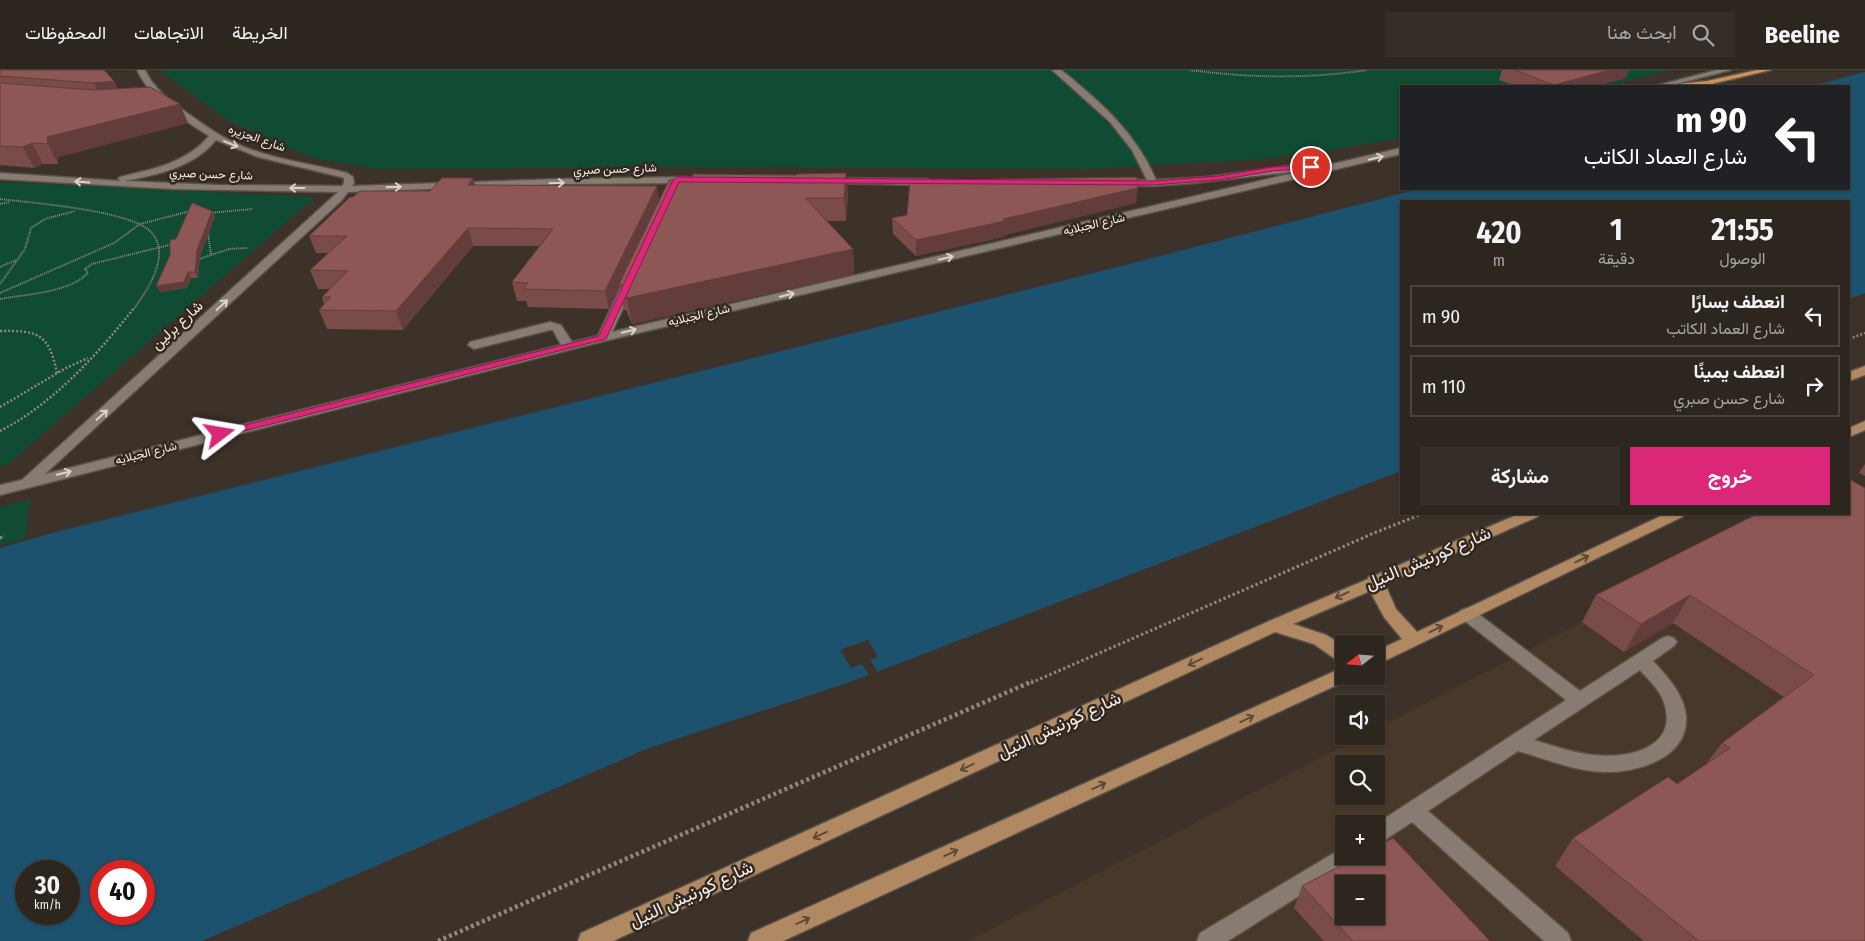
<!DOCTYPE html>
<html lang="ar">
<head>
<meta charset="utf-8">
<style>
	body { margin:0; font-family:"Fira Sans Condensed",Vazirmatn,sans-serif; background:#352e28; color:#f1f3f6; direction:rtl; height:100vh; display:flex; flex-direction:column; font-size:19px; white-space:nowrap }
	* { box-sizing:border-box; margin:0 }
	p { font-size:16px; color:#a7a5a4 }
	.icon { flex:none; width:28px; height:28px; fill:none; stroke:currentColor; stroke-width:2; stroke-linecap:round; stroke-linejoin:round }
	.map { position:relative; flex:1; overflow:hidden; direction:ltr }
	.side { position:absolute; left:1400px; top:130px; width:450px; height:315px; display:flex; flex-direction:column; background:#2d261f; border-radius:0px; box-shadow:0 1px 4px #0004,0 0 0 1px #48433d; direction:rtl }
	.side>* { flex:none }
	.banner { position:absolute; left:1400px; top:15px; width:450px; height:105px; border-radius:0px; box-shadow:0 1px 4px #0004,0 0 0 1px #48433d; direction:rtl; background:#202124; color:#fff; overflow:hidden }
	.needle { width:32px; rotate:253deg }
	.controls { position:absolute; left:1335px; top:565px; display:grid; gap:10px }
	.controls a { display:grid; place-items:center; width:50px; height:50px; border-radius:0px; background:#2d261f; box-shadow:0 1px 4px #0004,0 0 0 1px #48433d; font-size:25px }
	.speed { position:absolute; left:15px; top:790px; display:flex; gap:10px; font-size:25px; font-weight:700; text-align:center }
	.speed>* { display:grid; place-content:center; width:65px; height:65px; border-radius:50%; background:#2d261f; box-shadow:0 1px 4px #0004,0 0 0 1px #48433d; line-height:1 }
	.speed small { font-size:12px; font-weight:400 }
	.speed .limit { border:8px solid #d22; background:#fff; color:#111 }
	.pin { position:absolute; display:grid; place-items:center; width:42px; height:42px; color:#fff; margin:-21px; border:2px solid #fff; border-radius:50%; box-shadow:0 1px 5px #0007 }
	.me { position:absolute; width:55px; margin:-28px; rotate:76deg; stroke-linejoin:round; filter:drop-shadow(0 0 4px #0008) }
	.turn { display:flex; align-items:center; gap:18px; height:105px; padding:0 20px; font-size:22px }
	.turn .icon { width:65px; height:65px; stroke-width:2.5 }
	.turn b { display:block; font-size:35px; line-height:42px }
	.eta { display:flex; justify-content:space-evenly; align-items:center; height:85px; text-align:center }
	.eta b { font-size:30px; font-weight:700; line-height:35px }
	.primary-button { display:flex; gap:10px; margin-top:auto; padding:10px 20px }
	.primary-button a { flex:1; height:58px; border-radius:0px; background:#db2777; color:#fff; font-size:20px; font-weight:700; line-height:58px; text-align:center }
	.primary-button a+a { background:#352e28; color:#f1f3f6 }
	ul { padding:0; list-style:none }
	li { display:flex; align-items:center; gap:15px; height:62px; margin:0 10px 8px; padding:0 10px; border:2px solid #48433d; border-radius:0px }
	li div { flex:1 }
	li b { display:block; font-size:19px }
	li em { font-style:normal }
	header { display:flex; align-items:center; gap:30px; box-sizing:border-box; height:70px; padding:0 25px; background:#2d261f; border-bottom:1px solid #48433d }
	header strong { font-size:24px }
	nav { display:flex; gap:28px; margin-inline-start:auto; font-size:18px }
	.search { width:350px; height:45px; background:#352e28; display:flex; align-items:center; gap:12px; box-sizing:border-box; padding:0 18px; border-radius:0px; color:#a7a5a4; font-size:19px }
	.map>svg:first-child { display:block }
</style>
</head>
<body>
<header>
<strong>Beeline</strong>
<div class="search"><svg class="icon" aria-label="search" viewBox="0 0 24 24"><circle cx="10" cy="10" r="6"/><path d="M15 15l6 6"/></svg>ابحث هنا</div>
<nav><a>الخريطة</a><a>الاتجاهات</a><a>المحفوظات</a></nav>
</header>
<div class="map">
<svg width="1865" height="871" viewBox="0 0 1865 871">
	<rect width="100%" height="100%" fill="#3c3229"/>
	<path fill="#47382a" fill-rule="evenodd" d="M 1633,526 L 1865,680 L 1865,871 L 968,871 L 1362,666 L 1376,666 L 1376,659 ZM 1344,694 L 1376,694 L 1376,726 L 1344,726 ZM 1344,754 L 1376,754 L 1376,786 L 1344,786 ZM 1344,814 L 1376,814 L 1376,846 L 1344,846 Z"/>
	<path fill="#104b33" d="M 160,0 L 1672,0 L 1606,16 L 1401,16 L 1401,68 L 1325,81 L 1262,89 L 1088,99 L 684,97 L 380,99 L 317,89 L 283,76 L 227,50 Z
		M 0,112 L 315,127 L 8,394 L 0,396 Z
		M 30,429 L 25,468 L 0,475 L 0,437 Z"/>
	<path fill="#1c526e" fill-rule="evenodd" d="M 1865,2 L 1865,223 L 1849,229 L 1849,131 L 1401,131 L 1401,401 L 850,612 L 649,678 L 202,871 L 0,871 L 0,478 L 56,462 L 1129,194 L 1419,119 L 1849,119 L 1849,16 L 1812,16 ZM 26,801 L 69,801 L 69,844 L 26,844 ZM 101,801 L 144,801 L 144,844 L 101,844 Z"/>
	<path fill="#3c3229" d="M 868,570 L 878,587 L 870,590 L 878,602 L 869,605 L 862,594 L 851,598 L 840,580 Z"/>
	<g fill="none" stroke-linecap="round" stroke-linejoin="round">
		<defs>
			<path id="minor" d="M 137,0 L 145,0 C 154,19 170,31 187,43 C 202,53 216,64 233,72 C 268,89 309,93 347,103 L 353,107 L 354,113 L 352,116 L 561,109 L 688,107 L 693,110 L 688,113 L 561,114 L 348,122 L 341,131 L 45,404 L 561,275 L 553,260 L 550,260 L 474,279 L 468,275 L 470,272 L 550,252 L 561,255 L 572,272 L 598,266 L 624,210 L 630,207 L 636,210 L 612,262 L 1401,78 L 1401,84 L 604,271 L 0,425 L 0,415 L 22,410 L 338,122 L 174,119 L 0,109 L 0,103 L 121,111 L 118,109 L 120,107 C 152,99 187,93 209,66 C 183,49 151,30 137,0 ZM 216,70 L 258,87 L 341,107 L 344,108 L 344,113 L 342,116 L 217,115 L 125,111 C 157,105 194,97 216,70 Z
				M 1052,0 L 1061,0 C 1100,31 1136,63 1156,110 L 1207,107 L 1296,95 L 1307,94 L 1312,97 L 1307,100 L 1194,113 L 1153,116 L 1115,115 L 1113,113 L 1118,110 L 1147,110 L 1132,80 L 1110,52 Z
				M 1717,0 L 1731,0 L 1668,16 L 1655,16 Z
				M 826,108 L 928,109 L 933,112 L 928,115 L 823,113 L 821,111 Z
				M 1467,538 L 1473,540 L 1580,621 L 1662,568 L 1668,566 L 1674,568 L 1677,572 L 1674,576 L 1653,591 C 1667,606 1684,624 1686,646 C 1689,688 1637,703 1604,702 C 1574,701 1546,689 1518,681 L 1428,741 L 1568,863 L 1571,871 L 1544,871 L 1412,752 L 1383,771 L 1376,774 L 1376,754 L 1566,630 L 1461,548 L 1459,544 L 1461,540 ZM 1640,600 C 1648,609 1659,619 1663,630 C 1681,677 1630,689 1594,685 C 1573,683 1554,676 1534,670 Z
				M 1344,777 L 1344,786 L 1354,786 L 1351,793 L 1228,871 L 1197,871 L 1200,863 Z"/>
			<path id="major" d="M 1865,296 L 1865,305 L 1849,311 L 1849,302 Z
				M 1865,351 L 1865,360 L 1849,367 L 1849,358 Z
				M 1519,444 L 1540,444 L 1537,447 L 1385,514 L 1396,539 L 1417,562 L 1665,444 L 1685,444 L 1682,447 L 1376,595 L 1376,581 L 1402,569 L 1384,547 L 1370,521 L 1293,554 L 1326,565 L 1343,575 L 1344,592 L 1338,591 L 1314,574 L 1275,562 L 613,871 L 578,871 L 581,863 L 1267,552 L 1368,509 L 1369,506 L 1376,505 Z
				M 1344,597 L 1344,606 L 1352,606 L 1350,609 L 783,871 L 748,871 L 751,863 Z"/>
			<path id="highway" d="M 1757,0 L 1771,0 L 1707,15 L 1674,16 L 1678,14 L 1707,11 Z"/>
		</defs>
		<use href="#minor" stroke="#5a5149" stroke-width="3"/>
		<use href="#major" stroke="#5a5149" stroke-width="3"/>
		<use href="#highway" stroke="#5a5149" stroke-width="3"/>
		<path stroke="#908780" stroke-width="2" stroke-dasharray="1 1" stroke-linecap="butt" d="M 1190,0 C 1249,8 1308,9 1367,0
			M 0,129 C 32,133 132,140 152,163 C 171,186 147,221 133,240
			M 0,134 L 9,132
			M 209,143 L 253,139
			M 208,163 L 211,185
			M 196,190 L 229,179 L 247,178
			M 0,197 L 16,190
			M 0,214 L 25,179 L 31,158 L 45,149 L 75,141
			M 0,223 L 114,173 L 140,154 L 191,141
			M 0,229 C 26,224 69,223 88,203 L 85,199 L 92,194 L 173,174"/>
		<path stroke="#908780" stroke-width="2.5" stroke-dasharray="2 2" stroke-linecap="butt" d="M 0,261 C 38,260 49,264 57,303
			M 1849,269 L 1865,263
			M 0,337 L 66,298 L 88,288
			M 0,361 C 53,334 97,285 134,238"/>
		<path stroke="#908780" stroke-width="3" stroke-dasharray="2.5 2.5" stroke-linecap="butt" d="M 0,468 L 5,466
			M 1031,613 L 1374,463 L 1422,444"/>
		<path stroke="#908780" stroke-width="4.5" stroke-dasharray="3 3" stroke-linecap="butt" d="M 438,871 L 1033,611"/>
		<use href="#minor" fill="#887c72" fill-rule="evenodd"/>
		<use href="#major" fill="#b08962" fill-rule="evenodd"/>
		<use href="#highway" fill="#cb9257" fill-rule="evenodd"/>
	</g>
	<path fill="#794b49" d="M 0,0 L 114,11 L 118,19 L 188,53 L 58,87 L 58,94 L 43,94 L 34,98 L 0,95 Z
		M 1502,0 L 1629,0 L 1626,8 L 1596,16 L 1516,16 L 1499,10 Z
		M 473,108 L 475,115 L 659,131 L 848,126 L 846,151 L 827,151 L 853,179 L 854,204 L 632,254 L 626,240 L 624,240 L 620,216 L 609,239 L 528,237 L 526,231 L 517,231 L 512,212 L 540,176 L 473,176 L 403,260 L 327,259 L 319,240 L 324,234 L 322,227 L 330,219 L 318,219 L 310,200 L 328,183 L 316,183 L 309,166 L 430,121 Z
		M 996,109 L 1136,133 L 1005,165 L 1004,167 L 916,186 L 893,164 L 892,148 L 907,145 L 996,112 Z
		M 212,141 L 215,147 L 200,186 L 198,208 L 191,208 L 187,218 L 160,222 L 176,169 Z
		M 1865,394 L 1865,406 L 1859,403 Z
		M 1865,418 L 1865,871 L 1644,871 L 1555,796 L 1573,768 L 1677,714 L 1706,694 L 1722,673 L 1784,627 L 1673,553 L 1624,582 L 1582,552 L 1596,525 Z
		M 1302,816 L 1490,871 L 1324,871 L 1294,838 Z"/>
	<path fill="#633d3c" d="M 1610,0 L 1629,0 L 1626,8 L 1596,16 L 1554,16 L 1554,15 Z
		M 114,11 L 123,30 L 103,31 L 94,13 Z
		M 180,34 L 188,53 L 58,87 L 58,94 L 48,74 L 47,67 Z
		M 32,73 L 43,94 L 34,98 L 23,77 Z
		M 846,103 L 848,126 L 846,151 L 844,128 Z
		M 473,108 L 478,125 L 468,115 Z
		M 657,116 L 660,133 L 619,214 L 620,216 L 609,239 L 605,221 Z
		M 1138,118 L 1136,133 L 1005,165 L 1004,167 L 916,186 L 916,170 Z
		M 212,141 L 215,147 L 200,186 L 198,208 L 195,202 L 197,180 Z
		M 468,158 L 473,176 L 403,260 L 396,241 Z
		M 853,179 L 854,204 L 632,254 L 627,228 Z
		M 188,202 L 191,208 L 187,218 L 160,222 L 156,216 Z
		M 1690,525 L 1673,553 L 1624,582 L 1641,554 Z"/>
	<path fill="#8d5755" stroke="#633d3c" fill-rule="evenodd" d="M 0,0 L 104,0 L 114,11 L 94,13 L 0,6 Z
		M 1515,0 L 1610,0 L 1554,15 Z
		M 0,13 L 94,20 L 150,17 L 180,34 L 47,67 L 48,74 L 32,73 L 23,77 L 0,76 Z
		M 846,103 L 844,128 L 805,128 L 853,179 L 627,228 L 621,214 L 619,214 L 669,110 L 691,108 L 693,104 L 796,105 L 797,104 Z
		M 1137,107 L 1138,118 L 1003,149 L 1005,151 L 916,170 L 892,148 L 907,145 L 910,110 L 997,112 L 996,109 Z
		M 442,108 L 473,108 L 468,115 L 657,116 L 605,221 L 523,219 L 528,213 L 512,212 L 553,159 L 468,158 L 396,241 L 319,240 L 331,227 L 322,227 L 348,201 L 310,200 L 347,166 L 309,166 L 350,127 L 353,127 L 360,121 L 430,121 Z
		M 192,133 L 212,141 L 197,180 L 195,202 L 188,202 L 184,212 L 156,216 L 170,185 L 170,170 L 176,169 Z
		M 1849,409 L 1865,418 L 1865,871 L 1699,871 L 1573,768 L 1668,707 L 1677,714 L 1730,678 L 1722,673 L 1814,605 L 1690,525 L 1641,554 L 1596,525 L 1757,444 L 1849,444 Z
		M 1393,768 L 1490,871 L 1353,871 L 1302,816 L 1359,786 L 1376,786 L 1376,777 ZM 1344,814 L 1376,814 L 1376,846 L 1344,846 Z"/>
	<defs><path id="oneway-shaft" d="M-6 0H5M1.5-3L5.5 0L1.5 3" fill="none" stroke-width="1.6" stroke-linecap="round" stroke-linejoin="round" transform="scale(1.25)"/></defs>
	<g stroke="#dad2cc">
		<use href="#oneway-shaft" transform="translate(231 74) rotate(22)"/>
		<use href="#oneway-shaft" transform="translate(1376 88) rotate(-14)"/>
		<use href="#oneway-shaft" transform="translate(82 112) rotate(-176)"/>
		<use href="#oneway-shaft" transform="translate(557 113) rotate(-2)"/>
		<use href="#oneway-shaft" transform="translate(394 117) rotate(-2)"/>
		<use href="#oneway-shaft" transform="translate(297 118) rotate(-180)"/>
		<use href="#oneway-shaft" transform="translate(946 188) rotate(-13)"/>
		<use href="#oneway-shaft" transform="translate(787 225) rotate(-13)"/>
		<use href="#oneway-shaft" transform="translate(222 235) rotate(-43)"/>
		<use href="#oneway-shaft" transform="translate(629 261) rotate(-13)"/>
		<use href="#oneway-shaft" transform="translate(102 345) rotate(-42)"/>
		<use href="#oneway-shaft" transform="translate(64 403) rotate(-14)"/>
	</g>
	<g stroke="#5e4a36">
		<use href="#oneway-shaft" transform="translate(1582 489) rotate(-26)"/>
		<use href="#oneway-shaft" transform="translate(1342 525) rotate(156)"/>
		<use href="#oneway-shaft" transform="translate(1436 559) rotate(-26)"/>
		<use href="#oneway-shaft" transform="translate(1195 592) rotate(155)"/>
		<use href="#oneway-shaft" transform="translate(1247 649) rotate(-25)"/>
		<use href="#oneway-shaft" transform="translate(967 697) rotate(155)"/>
		<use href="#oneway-shaft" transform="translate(1099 716) rotate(-25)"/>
		<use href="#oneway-shaft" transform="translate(820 765) rotate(155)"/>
		<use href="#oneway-shaft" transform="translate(951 783) rotate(-25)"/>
		<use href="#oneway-shaft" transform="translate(803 851) rotate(-25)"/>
	</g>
	<path fill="#db2777" stroke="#8e194d" d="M 1311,95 L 1315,97 L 1314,98 L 1272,101 L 1219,110 L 1153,115 L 679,112 L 606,269 L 220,367 L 215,364 L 217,362 L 599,266 L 673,110 L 677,107 L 1153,111 L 1219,106 L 1272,97 Z"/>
	<g text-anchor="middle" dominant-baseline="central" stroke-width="5" stroke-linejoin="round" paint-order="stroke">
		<g font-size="12" fill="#f6efea" stroke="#32281f">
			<text transform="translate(257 68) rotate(19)">شارع الجزيره</text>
			<text transform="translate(615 99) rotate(-2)">شارع حسن صبري</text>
			<text transform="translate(211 104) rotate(2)">شارع حسن صبري</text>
			<text transform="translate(1094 154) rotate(-13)">شارع الجبلايه</text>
			<text transform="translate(699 245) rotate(-13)">شارع الجبلايه</text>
			<text transform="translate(146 383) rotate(-14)">شارع الجبلايه</text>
		</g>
		<g font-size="15" fill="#f6efea" stroke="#32281f">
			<text transform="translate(177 255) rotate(-43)">شارع برلين</text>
		</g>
		<g font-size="18" fill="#f6efea" stroke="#32281f">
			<text transform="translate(1428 488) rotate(-23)">شارع كورنيش النيل</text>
			<text transform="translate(1059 655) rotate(-25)">شارع كورنيش النيل</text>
			<text transform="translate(691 824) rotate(-25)">شارع كورنيش النيل</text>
		</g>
	</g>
</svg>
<div class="controls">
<a><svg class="needle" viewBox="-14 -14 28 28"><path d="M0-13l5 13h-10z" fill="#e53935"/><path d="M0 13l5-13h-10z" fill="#a7a5a4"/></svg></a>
<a><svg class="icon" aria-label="sound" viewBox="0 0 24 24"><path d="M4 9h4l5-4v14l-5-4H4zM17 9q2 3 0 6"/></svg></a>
<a><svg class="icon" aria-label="search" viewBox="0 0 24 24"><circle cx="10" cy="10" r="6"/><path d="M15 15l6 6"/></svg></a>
<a>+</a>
<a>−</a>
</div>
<div class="speed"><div>30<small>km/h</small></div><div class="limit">40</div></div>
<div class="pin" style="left:1311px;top:97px;background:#d93025"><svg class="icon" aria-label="arrive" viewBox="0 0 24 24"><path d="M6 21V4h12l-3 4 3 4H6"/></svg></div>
<svg class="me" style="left:220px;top:364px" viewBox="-20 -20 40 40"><path d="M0-17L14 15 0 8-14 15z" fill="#db2777" stroke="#fff" stroke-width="4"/></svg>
<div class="banner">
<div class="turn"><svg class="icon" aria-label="left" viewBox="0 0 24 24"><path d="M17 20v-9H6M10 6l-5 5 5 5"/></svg><div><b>90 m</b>شارع العماد الكاتب</div></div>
</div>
<section class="side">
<div class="eta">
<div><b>21:55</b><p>الوصول</p></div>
<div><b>1</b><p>دقيقة</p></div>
<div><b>420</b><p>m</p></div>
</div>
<ul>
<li><svg class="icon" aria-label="left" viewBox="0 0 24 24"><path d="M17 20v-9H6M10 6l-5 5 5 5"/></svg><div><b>انعطف يسارًا</b><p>شارع العماد الكاتب</p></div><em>90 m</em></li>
<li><svg class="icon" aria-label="right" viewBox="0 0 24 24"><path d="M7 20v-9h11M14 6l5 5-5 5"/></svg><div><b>انعطف يمينًا</b><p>شارع حسن صبري</p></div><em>110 m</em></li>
</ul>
<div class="primary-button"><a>خروج</a><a>مشاركة</a></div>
</section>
</div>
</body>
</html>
